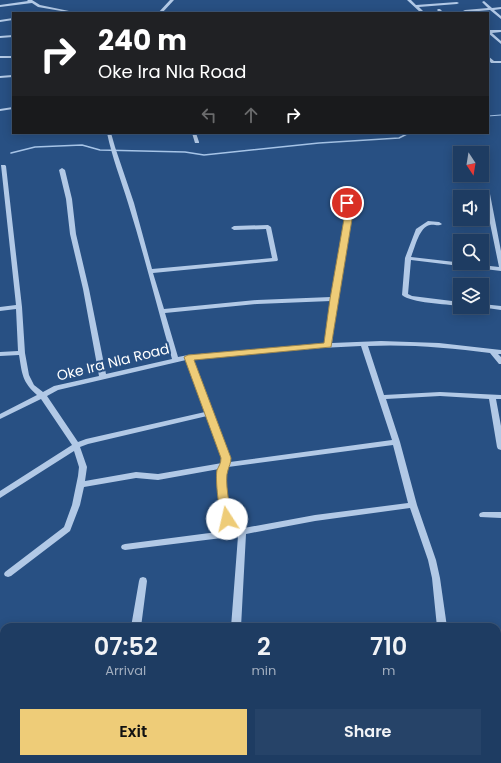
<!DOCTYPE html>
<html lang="en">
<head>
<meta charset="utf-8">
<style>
	body { margin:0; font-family:Poppins,sans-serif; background:#264368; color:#f1f3f6; height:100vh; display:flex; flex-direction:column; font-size:15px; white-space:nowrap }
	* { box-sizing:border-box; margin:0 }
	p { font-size:13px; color:#a1adbe }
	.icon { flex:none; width:22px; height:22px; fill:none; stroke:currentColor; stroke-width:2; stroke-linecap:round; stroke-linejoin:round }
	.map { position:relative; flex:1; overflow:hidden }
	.side { position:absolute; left:0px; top:623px; width:501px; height:140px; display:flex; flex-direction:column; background:#1e3c62; border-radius:12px 12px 0 0; box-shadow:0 2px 10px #0003,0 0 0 1px #3c5677 }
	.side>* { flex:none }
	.top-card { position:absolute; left:12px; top:12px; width:477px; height:122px; border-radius:0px; box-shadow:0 2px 10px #0003,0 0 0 1px #3c5677; background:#202124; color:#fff; overflow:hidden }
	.needle { width:26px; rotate:168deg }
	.buttons { position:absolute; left:453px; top:146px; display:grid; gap:8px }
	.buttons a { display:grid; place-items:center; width:36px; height:36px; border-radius:0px; background:#1e3c62; box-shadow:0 2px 10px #0003,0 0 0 1px #3c5677; font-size:20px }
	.pin { position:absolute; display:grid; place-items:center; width:34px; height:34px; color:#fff; margin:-17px; border:2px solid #fff; border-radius:50%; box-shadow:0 1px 4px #0007 }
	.me { position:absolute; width:44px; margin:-22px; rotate:350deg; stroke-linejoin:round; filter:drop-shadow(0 0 3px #0008) }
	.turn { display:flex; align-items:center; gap:14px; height:84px; padding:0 20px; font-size:18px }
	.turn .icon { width:52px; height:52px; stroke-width:2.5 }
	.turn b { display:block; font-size:28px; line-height:34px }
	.lanes { display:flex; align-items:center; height:38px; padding:0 20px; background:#0003; justify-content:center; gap:20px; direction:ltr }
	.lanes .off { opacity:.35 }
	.eta { display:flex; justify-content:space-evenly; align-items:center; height:68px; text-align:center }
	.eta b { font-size:24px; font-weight:600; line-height:28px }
	.button { display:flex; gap:8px; margin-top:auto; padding:8px 20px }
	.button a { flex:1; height:46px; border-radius:0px; background:#eecc78; color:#111; font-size:16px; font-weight:600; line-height:46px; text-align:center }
	.button a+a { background:#264368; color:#f1f3f6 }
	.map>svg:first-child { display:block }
</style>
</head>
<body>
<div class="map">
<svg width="501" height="763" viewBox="0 0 501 763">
	<rect width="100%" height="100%" fill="#285083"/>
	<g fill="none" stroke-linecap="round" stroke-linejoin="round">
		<path stroke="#a6c4e7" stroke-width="1" d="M 488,116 L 501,115"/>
		<path stroke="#a6c4e7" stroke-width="1.5" d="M 11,153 L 35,147 L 82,145 L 100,150 L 185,152 L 204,155 L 319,143 L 399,138 L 409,133"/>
		<path fill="#b2c9e6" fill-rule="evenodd" d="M 27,0 L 32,0 L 40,5 L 69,11 L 67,12 L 38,7 L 32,3 L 0,7 L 0,5 L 28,1 Z
			M 170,0 L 174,0 L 162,13 L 158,13 Z
			M 407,0 L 411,0 L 416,5 L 457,2 L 459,3 L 457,4 L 419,7 L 425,13 L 421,13 Z
			M 484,1 L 492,8 L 501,7 L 501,9 L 494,10 L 501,16 L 501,19 L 490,10 L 468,12 L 469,13 L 465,13 L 463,11 L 465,10 L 488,8 L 482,2 Z
			M 438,9 L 440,9 L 444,13 L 440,13 L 437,10 Z
			M 13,18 L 13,20 L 0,22 L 0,20 Z
			M 488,30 L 501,30 L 501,32 L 492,33 L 501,41 L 501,44 L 488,33 Z
			M 13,35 L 13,37 L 0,38 L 0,36 Z
			M 0,56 L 13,56 L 13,58 L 0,58 Z
			M 488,56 L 494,61 L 501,61 L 501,63 L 491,63 L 488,59 Z
			M 12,75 L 13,77 L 0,78 L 0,76 Z
			M 13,107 L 13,109 L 0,111 L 0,109 Z
			M 107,133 L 111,133 L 115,147 L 134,203 L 152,269 L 272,258 L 266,229 L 234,230 L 231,228 L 234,226 L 268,225 L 271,227 L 278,260 L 277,261 L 153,273 L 164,309 L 257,300 L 331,297 L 345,219 L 344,203 L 347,201 L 350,203 L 351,219 L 337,299 L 332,343 L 381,341 L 439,343 L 501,350 L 501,354 L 498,354 L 501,357 L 501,364 L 499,364 L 490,353 C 450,348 409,344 368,346 L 384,395 L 440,392 L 501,395 L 501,399 L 496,399 L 501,426 L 501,450 L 498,449 L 497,447 L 489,399 L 440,396 L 386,399 L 400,442 L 417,505 L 436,560 L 440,578 L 447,627 L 437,627 L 432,578 L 428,560 L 410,508 L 315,521 L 246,534 L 241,627 L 231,627 L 238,536 L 125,550 L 122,549 L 121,547 L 122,545 L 125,544 L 225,531 L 219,498 L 218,471 L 219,469 L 158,480 L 136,478 L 84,487 L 80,505 L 70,531 L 11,576 L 8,577 L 5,576 L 4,574 L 5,572 L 64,527 L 72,505 L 78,476 L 79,467 L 74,451 L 0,498 L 0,491 L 72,445 L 41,399 L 0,419 L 0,414 L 37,395 C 22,382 22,373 19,355 L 0,356 L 0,352 L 18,351 L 16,309 L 0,311 L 0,307 L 16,305 L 1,165 L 5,165 L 6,166 L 22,307 L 25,353 L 29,375 L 34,385 L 43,392 L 54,386 L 99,376 L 83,289 L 70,234 L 66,199 L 59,170 L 62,168 L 65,170 L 72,199 L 76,234 L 89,289 L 106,374 L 172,359 C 157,307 144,254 128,203 C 121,180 112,157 107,133 ZM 331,301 L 325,344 L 188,355 L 178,357 L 165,313 L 257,304 ZM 361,346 L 392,440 L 230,462 L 230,458 L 192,359 L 321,348 ZM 186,360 L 205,412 L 86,439 L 78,442 L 47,396 L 58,390 ZM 207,416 L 222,458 L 222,463 L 158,474 L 136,472 L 85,481 L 87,467 L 80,447 L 88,444 ZM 393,445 L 408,503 L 315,515 L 233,530 C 231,517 221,478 228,467 Z
			M 192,133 L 196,133 L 199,142 L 199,143 L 195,143 Z
			M 487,192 L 490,194 L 501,251 L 501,271 L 411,260 L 408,294 L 412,296 L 460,302 L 460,306 C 446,304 411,303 402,295 L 405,258 L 416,229 L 428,221 L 439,222 L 442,224 C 438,227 435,224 430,225 C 419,227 415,248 411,257 L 499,267 L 484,194 Z
			M 482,304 L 501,306 L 501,310 L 480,307 L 482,307 Z
			M 483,512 L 501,512 L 501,518 L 480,517 L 479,515 L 480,513 Z
			M 143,577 L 146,578 L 147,581 L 141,627 L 131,627 L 139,581 L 140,578 Z
			M 497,637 L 501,637 L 501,645 L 497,645 Z
			M 0,687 L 4,689 L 4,704 L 0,702 Z
			M 43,759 L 54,759 L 56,763 L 45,763 Z
			M 222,759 L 232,759 L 231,763 L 221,763 Z
			M 331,759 L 341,759 L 341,763 L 331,763 Z
			M 444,759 L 454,759 L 455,763 L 445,763 Z"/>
	</g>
	<path fill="#eecc78" stroke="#9b854e" d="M 347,201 L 350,203 L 352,219 L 331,347 L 194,360 L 231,458 C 231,463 229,466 228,470 C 224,480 230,508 232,519 L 231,522 L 223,522 C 219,514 215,479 217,470 C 219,466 221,463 221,458 L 184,357 L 188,355 L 324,343 L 330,299 L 344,219 L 343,203 Z"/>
	<g text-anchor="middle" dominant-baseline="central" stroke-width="4" stroke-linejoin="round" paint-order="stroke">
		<g font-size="14" fill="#fff" stroke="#285083">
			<text transform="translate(113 362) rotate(-14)">Oke Ira Nla Road</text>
		</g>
	</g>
</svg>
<div class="buttons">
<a><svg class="needle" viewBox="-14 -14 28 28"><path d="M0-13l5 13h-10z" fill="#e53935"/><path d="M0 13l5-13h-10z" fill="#a1adbe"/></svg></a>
<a><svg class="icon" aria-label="sound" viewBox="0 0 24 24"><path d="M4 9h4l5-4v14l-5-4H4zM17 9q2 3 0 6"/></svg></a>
<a><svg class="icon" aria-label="search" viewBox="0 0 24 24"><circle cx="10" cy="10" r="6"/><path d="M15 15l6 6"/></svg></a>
<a><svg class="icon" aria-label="layers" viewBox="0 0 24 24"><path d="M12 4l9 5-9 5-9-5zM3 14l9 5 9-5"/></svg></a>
</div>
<div class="pin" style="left:347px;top:203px;background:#d93025"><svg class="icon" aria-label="arrive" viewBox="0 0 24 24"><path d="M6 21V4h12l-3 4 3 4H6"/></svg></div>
<svg class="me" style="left:227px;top:519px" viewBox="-20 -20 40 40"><circle r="19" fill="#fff"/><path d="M0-13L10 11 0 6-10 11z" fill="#eecc78"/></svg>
<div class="top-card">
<div class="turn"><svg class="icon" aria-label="right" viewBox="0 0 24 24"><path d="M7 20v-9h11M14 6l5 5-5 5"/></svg><div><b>240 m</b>Oke Ira Nla Road</div></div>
<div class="lanes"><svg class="icon off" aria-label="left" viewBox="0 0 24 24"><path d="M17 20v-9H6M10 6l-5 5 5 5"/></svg><svg class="icon off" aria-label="ahead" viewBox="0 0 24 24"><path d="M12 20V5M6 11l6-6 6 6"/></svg><svg class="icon" aria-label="right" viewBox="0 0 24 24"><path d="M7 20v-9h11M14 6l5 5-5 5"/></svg></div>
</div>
<section class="side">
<div class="eta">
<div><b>07:52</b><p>Arrival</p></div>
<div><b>2</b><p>min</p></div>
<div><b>710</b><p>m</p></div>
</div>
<div class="button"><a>Exit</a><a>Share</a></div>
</section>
</div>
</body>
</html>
